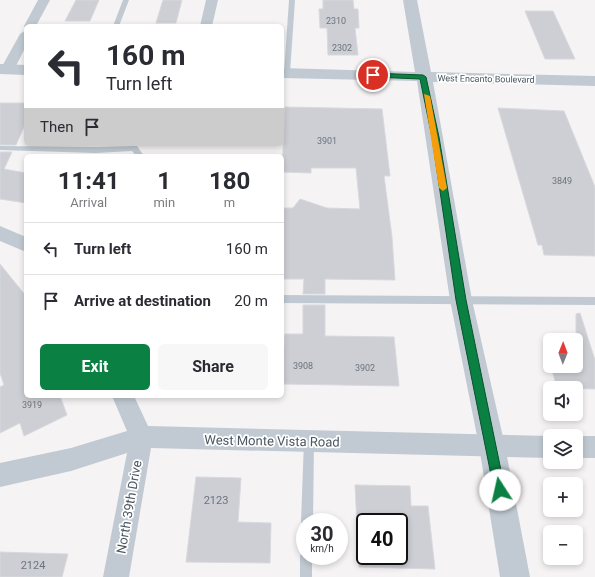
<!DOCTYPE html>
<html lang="en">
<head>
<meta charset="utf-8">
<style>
	body { margin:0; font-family:Roboto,sans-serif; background:#f7f7f7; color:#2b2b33; height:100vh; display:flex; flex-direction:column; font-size:15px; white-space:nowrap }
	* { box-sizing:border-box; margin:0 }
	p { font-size:13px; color:#7c7c81 }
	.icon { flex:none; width:22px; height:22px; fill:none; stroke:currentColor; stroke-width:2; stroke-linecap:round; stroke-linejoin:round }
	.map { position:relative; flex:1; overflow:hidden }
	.panel { position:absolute; left:24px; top:154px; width:260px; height:244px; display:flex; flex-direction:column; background:#fff; border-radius:6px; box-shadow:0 2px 6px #0003 }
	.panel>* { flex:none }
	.guide { position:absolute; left:24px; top:24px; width:260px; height:122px; border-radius:6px; box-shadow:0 2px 6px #0003; background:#fff; color:#2b2b33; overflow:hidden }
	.needle { width:26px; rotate:1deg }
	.fabs { position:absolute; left:543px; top:333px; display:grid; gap:8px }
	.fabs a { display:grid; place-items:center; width:40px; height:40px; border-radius:6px; background:#fff; box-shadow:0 2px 6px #0003; font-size:20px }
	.speed { position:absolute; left:296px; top:513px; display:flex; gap:8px; font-size:20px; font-weight:700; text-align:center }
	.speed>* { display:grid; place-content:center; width:52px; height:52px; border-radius:50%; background:#fff; box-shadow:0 2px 6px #0003; line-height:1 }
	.speed small { font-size:10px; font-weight:400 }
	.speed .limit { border:2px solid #111; border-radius:6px; background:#fff; color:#111 }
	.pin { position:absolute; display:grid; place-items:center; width:34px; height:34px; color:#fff; margin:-17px; border:2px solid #fff; border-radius:50%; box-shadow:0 1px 4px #0007 }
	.me { position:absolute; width:44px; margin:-22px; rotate:350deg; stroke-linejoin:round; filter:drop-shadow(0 0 3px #0008) }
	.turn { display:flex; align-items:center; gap:14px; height:84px; padding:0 16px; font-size:18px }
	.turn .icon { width:52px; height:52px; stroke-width:2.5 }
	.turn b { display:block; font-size:28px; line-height:34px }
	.then { display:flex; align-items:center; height:38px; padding:0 16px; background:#0003; gap:8px; font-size:15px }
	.eta { display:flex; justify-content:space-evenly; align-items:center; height:68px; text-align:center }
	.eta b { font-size:24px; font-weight:700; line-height:28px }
	.action { display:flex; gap:8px; margin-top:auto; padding:8px 16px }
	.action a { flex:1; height:46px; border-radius:6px; background:#0b8043; color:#fff; font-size:16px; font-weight:700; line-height:46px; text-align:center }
	.action a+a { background:#f7f7f7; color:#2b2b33 }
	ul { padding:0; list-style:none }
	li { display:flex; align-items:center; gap:12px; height:52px; padding:0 16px; border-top:1px solid #e1e1e2 }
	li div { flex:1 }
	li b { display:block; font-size:15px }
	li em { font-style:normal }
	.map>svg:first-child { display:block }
</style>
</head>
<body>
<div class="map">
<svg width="595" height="577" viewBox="0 0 595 577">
	<rect width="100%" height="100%" fill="#f5f3f3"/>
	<path fill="#cdcfd5" stroke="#d7d9de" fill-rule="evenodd" d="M 76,0 L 99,0 L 90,21 L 65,21 Z
		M 163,0 L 182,0 L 176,23 L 156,23 Z
		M 323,0 L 353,0 L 354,9 L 358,9 L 359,28 L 355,28 L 358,55 L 328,55 L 327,28 L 320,28 L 319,9 L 323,9 Z
		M 525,11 L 553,11 L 575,59 L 545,59 Z
		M 0,103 L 26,103 L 26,122 L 16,145 L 0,145 Z
		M 285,107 L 382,109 L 390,176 L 384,176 L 392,237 L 395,280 L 325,279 L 325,294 L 303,294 L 304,279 L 282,279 L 282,208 L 293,208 L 300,199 L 327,208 L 360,209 L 356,168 L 311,168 L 311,173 L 282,172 Z
		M 498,108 L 564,111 L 595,187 L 595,256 L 544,255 L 542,245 L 538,245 Z
		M 0,152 L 12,152 L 4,169 L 26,173 L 26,203 L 0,199 Z
		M 0,264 L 26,296 L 26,396 L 60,396 L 67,415 L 24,436 L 20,423 L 0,433 L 0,387 L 4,385 L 0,373 Z
		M 303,305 L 325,305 L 325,336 L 394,337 L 399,386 L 282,384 L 282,347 L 284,347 L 285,334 L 303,334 Z
		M 580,313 L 595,360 L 595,389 L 557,388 L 551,366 L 576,366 L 576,314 Z
		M 196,477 L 241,478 L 238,522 L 271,523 L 270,563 L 186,562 Z
		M 355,485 L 410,486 L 411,506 L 428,506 L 435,569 L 359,567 ZM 365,522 L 399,522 L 399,556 L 365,556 Z
		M 0,552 L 68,554 L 62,577 L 0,577 Z"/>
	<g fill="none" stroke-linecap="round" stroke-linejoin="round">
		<path fill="#c1cad2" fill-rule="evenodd" d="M 123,0 L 129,0 L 119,26 L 113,26 Z
			M 289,0 L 295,0 L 290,73 L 287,75 L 284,73 Z
			M 0,146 L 96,147 L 134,146 L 137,146 L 144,156 L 136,156 L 132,151 L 96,153 L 0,150 Z
			M 282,295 L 595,297 L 595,305 L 282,303 Z
			M 309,436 L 313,437 L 314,441 L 313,522 L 305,522 L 305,527 L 303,526 L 301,522 L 304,441 L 305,437 Z
			M 305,550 L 305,556 L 312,556 L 312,577 L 300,577 L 300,556 L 302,552 Z"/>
		<path fill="#c1cad2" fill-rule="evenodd" d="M 38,0 L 50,0 L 36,26 L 26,26 L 26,29 L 24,26 Z
			M 206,0 L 218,0 L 212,26 L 200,26 Z
			M 26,30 L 26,46 L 14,70 L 12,73 L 2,73 L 0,70 L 20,34 Z
			M 0,226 L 26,237 L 26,252 L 0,241 Z
			M 112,396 L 134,396 L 148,426 L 550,436 L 550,458 L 151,448 L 129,577 L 103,577 L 127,453 L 71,471 L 0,487 L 0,463 L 71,448 L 127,431 Z
			M 575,436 L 595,436 L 595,458 L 576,458 Z"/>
		<path fill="#c1cad2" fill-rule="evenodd" d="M 403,0 L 417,0 L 431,72 L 595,76 L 595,86 L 433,82 L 472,300 L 505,446 L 530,577 L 500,577 L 479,446 L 450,300 L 417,81 L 282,78 L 282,68 L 415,72 Z
			M 0,64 L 26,65 L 26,75 L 0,74 Z"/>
	</g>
	<path fill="#0b8043" stroke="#07532c" d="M 371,73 L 423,75 L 426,77 L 439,137 L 466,300 L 505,490 L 504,494 L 500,495 L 495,494 L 494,490 L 456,300 L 432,137 L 420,79 L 373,77 L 371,76 Z"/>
	<path fill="#f59e0b" d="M 424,94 L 430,96 L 447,188 L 443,191 L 439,188 Z"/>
	<g text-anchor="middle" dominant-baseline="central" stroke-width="3.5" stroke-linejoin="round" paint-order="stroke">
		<g font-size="9" fill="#6b747e">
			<text x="336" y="21">2310</text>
			<text x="342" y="48">2302</text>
			<text x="327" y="141">3901</text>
			<text x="562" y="181">3849</text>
			<text x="303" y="366">3908</text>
			<text x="365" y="368">3902</text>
			<text x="32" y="405">3919</text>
		</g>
		<g font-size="9" fill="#4a5661" stroke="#fff">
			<text transform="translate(486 79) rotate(1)">West Encanto Boulevard</text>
		</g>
		<g font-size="11" fill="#6b747e">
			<text x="216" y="500">2123</text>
			<text x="33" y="565">2124</text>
		</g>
		<g font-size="13" fill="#4a5661" stroke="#fff">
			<text transform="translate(272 441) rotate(1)">West Monte Vista Road</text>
			<text transform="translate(129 507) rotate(-80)">North 39th Drive</text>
		</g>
	</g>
</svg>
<div class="fabs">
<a><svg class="needle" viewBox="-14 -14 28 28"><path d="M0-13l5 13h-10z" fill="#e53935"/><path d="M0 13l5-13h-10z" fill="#7c7c81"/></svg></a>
<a><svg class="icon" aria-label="sound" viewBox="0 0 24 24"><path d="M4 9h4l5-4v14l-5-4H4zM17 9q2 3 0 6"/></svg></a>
<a><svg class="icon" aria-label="layers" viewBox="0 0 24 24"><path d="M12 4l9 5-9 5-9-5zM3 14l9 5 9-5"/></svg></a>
<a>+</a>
<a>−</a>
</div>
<div class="speed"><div>30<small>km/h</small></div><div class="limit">40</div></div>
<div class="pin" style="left:373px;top:75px;background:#d93025"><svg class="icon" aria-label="arrive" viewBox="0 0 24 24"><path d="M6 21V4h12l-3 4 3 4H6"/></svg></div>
<svg class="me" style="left:500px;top:490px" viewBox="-20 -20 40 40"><circle r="19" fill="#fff"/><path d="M0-13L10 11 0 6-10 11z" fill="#0b8043"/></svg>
<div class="guide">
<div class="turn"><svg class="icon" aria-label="left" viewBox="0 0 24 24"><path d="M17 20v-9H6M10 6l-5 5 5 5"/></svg><div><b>160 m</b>Turn left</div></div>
<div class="then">Then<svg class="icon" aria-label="arrive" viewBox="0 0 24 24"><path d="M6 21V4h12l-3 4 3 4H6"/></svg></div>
</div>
<section class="panel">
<div class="eta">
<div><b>11:41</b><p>Arrival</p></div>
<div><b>1</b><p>min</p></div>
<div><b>180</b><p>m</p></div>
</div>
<ul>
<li><svg class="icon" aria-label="left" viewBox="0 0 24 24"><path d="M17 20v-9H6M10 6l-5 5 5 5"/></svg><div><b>Turn left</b></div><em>160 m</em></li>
<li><svg class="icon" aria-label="arrive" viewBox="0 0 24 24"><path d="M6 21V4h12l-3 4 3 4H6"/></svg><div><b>Arrive at destination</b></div><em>20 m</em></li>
</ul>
<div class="action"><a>Exit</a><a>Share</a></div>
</section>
</div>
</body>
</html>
